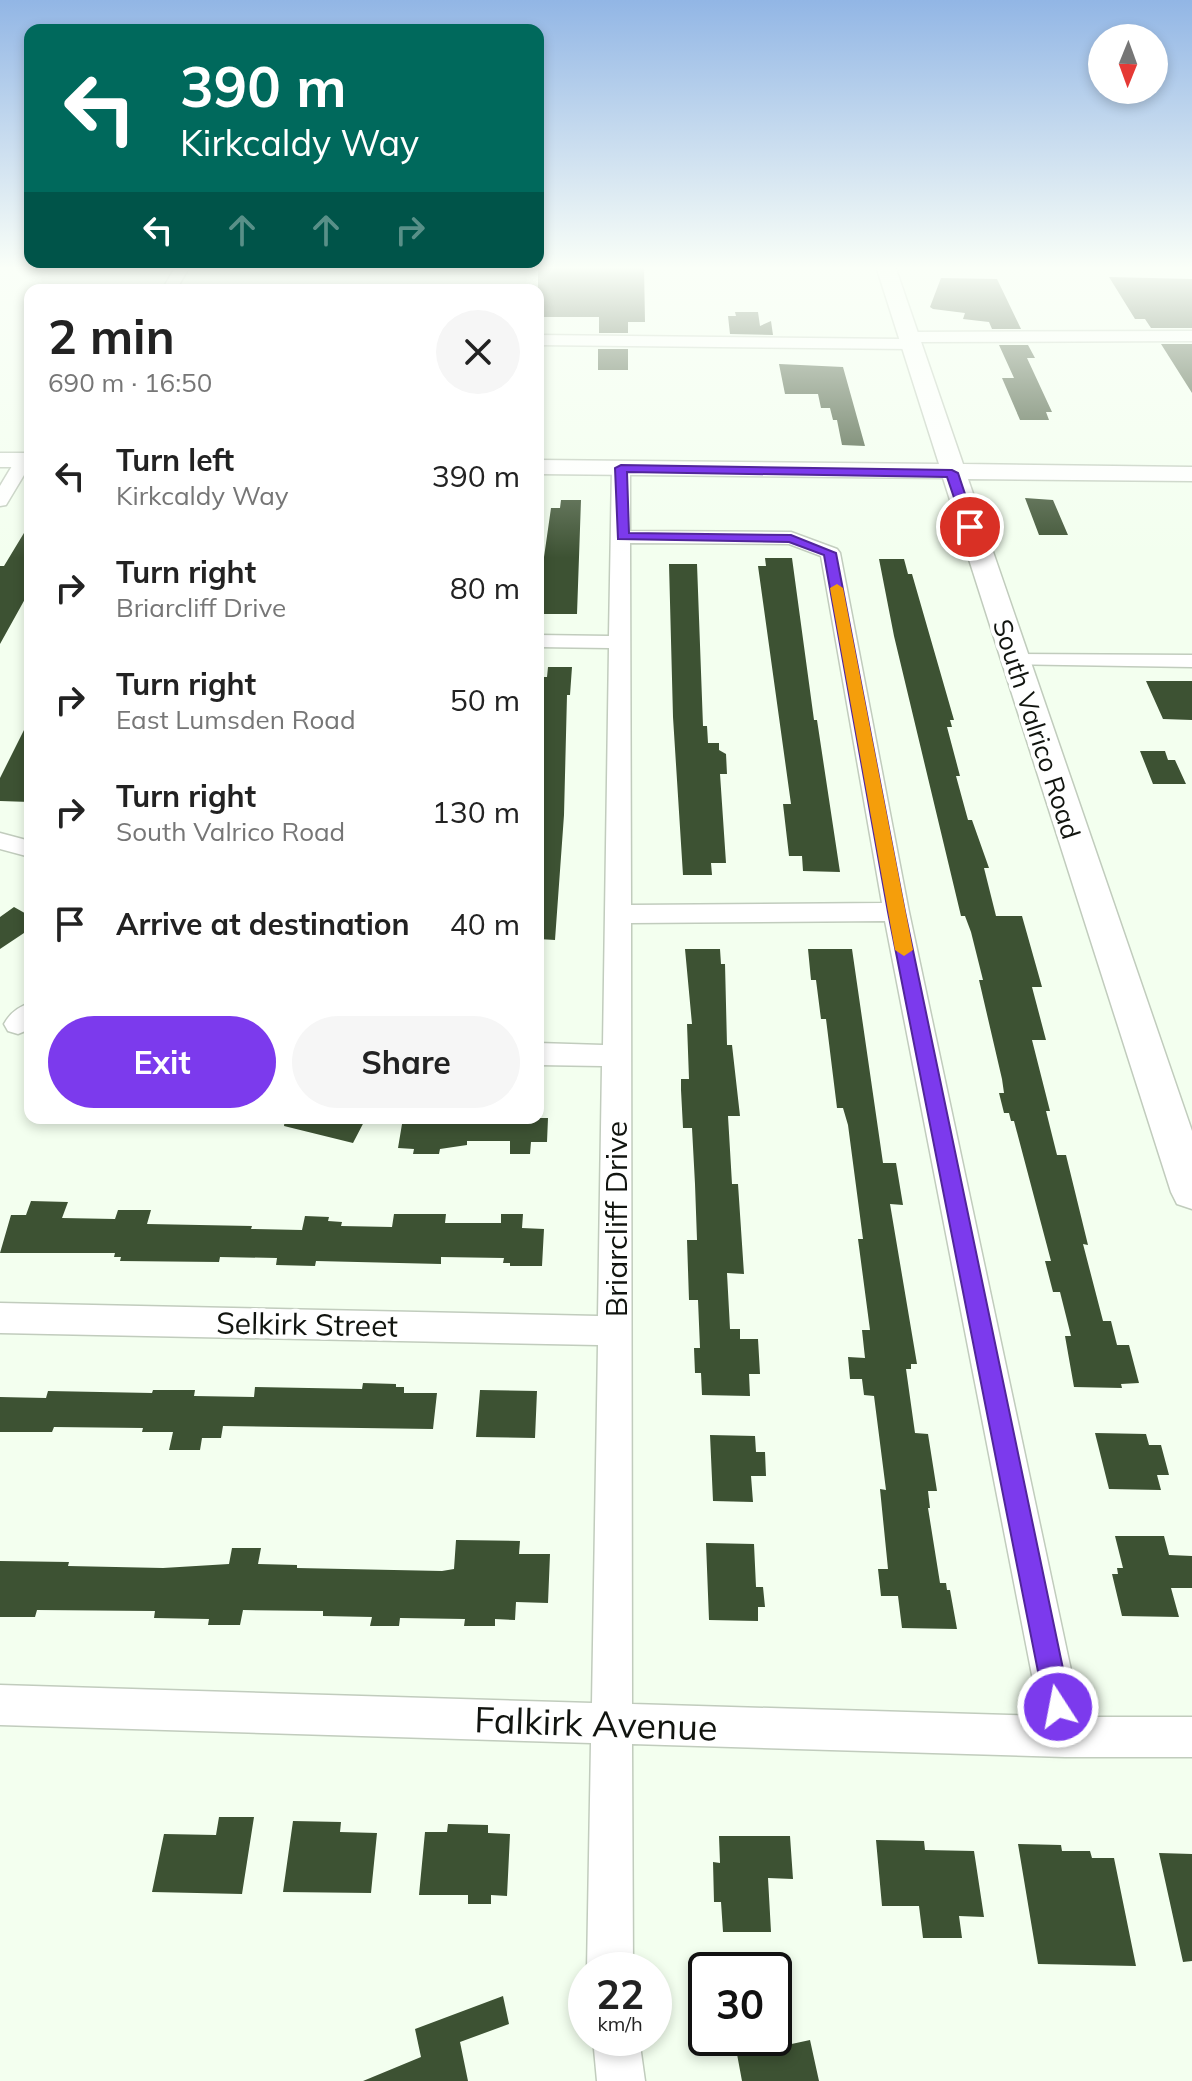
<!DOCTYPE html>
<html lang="en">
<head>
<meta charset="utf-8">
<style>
	body { margin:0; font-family:Mulish,sans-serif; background:#f6f6f6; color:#222; height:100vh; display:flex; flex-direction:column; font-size:30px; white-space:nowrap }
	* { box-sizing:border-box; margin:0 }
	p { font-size:26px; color:#767676 }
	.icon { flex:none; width:44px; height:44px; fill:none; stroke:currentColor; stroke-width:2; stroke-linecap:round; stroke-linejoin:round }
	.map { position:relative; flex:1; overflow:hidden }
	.details { position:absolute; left:24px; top:284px; width:520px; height:840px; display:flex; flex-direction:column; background:#fff; border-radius:16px; box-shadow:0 4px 12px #0003 }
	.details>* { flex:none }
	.top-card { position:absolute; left:24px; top:24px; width:520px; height:244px; border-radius:16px; box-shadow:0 4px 12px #0003; background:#00695c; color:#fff; overflow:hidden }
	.needle { width:52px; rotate:181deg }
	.controls { position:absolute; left:1088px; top:24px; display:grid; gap:16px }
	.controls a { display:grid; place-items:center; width:80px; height:80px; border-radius:50%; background:#fff; box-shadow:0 4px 12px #0003; font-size:40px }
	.speed { position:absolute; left:568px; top:1952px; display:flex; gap:16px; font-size:40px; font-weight:700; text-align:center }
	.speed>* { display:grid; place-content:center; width:104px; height:104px; border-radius:50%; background:#fff; box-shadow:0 4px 12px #0003; line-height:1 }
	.speed small { font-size:20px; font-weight:400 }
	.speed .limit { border:4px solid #111; border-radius:12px; background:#fff; color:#111 }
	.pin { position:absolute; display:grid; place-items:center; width:68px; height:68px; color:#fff; margin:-34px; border:4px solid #fff; border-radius:50%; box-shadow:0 2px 8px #0007 }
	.me { position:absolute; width:88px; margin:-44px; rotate:349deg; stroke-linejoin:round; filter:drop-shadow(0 0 6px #0008) }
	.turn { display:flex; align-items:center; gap:28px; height:168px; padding:0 24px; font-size:36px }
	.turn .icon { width:104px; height:104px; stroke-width:2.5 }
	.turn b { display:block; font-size:56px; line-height:68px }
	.lanes { display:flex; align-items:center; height:76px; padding:0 24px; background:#0003; justify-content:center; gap:40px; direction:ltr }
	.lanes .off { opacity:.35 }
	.round { display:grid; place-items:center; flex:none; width:84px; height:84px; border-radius:42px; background:#f6f6f6 }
	.overview { display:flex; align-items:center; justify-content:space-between; height:136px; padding:0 24px }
	h1 { font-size:48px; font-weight:700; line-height:60px }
	.primary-button { display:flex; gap:16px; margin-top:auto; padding:16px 24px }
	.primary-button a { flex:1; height:92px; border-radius:48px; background:#7c3aed; color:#fff; font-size:32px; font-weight:700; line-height:92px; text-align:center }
	.primary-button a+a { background:#f6f6f6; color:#222 }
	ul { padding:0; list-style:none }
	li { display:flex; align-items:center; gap:24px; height:112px; padding:0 24px }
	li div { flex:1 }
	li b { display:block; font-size:30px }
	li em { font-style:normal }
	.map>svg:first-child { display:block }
</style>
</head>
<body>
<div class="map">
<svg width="1192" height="2081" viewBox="0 0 1192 2081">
	<rect width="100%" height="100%" fill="#f3ffef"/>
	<path fill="#3d5233" d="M 538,266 L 644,266 L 645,322 L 628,322 L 628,333 L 599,333 L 599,317 L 538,317 Z
		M 1109,277 L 1192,279 L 1192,328 L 1151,328 L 1145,319 L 1135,319 Z
		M 941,278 L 997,279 L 1021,329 L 992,329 L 989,322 L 963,319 L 965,313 L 933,309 L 930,307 Z
		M 735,312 L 758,312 L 760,326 L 771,321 L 773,335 L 730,334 L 728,316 L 736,316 Z
		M 1161,344 L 1192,344 L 1192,393 Z
		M 999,345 L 1028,345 L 1035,358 L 1027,358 L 1052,412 L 1046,412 L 1049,420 L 1020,420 L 1002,378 L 1014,378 Z
		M 598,349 L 628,349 L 628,370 L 598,370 Z
		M 779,364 L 843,367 L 865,446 L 842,445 L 837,420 L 833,420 L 830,408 L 821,408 L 818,394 L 785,394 Z
		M 1025,498 L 1053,500 L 1068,535 L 1039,535 Z
		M 561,500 L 581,500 L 577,614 L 538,614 L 538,557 L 544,557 L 551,508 L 560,508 Z
		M 30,523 L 30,590 L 0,644 L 0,566 L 4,566 Z
		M 765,558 L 792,558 L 814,720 L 817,720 L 840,872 L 803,871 L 802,856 L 789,856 L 783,804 L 791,804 L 758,566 L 766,566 Z
		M 879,559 L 904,559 L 908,574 L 912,574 L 954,720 L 950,720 L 952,727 L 947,727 L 960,776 L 956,776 L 968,820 L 972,820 L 989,868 L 984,868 L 996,916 L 1022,916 L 1042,987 L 1032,987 L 1046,1040 L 1032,1040 L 1050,1111 L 1046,1111 L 1057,1155 L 1066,1155 L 1088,1245 L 1083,1244 L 1103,1321 L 1111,1321 L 1117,1345 L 1129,1345 L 1139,1383 L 1121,1384 L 1122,1388 L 1074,1387 L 1065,1336 L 1071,1336 L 1060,1292 L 1053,1292 L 1045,1261 L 1051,1261 L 1014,1121 L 1011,1121 L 1009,1113 L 1004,1113 L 999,1093 L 1004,1093 L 1002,1079 L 979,980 L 983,980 L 971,932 L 965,916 L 961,916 L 894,636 Z
		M 669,564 L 697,564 L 703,726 L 707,726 L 708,743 L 719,743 L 719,750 L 726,754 L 727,774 L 720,774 L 726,863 L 711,863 L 712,875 L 683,875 L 673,717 Z
		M 548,667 L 572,667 L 570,695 L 567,695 L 564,815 L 555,940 L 538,939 L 538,677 L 547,677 Z
		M 1146,681 L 1192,681 L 1192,720 L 1163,719 Z
		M 30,718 L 30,802 L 0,801 L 0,778 Z
		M 1140,751 L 1165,751 L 1168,760 L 1175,760 L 1186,784 L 1153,784 Z
		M 14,907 L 30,916 L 30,929 L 0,949 L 0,917 Z
		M 685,949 L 720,949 L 721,964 L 725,964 L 727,1045 L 732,1045 L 740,1116 L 728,1116 L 732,1184 L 738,1184 L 744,1274 L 727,1273 L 730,1329 L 740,1329 L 740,1339 L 758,1339 L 760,1374 L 749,1374 L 750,1396 L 702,1395 L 701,1373 L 695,1373 L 694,1348 L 700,1348 L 698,1300 L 689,1300 L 687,1240 L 697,1240 L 695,1184 L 692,1128 L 683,1128 L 681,1090 L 681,1079 L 689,1079 L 687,1024 L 692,1024 Z
		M 808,949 L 852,949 L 883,1163 L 896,1163 L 903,1205 L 890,1204 L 917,1364 L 911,1364 L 911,1369 L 906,1369 L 915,1433 L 928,1434 L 937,1491 L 928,1491 L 930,1508 L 928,1508 L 940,1583 L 946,1583 L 947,1590 L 950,1590 L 957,1629 L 902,1628 L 898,1596 L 881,1596 L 878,1569 L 888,1569 L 880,1489 L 886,1490 L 874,1396 L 864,1395 L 862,1379 L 850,1379 L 848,1357 L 865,1358 L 862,1330 L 870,1330 L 858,1239 L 863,1239 L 848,1125 L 843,1108 L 837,1108 L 826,1019 L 821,1019 L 816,980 L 811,980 Z
		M 285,1118 L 366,1118 L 353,1143 L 284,1126 Z
		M 403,1118 L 548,1118 L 547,1142 L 531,1142 L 530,1154 L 510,1154 L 510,1141 L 467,1141 L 467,1145 L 440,1149 L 439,1154 L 413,1154 L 414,1149 L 398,1148 Z
		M 31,1201 L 68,1202 L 62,1218 L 115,1219 L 118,1210 L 151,1210 L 147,1224 L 252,1226 L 251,1229 L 302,1230 L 305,1216 L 329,1217 L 328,1221 L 342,1222 L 341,1226 L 392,1227 L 394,1214 L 446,1214 L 445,1223 L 501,1223 L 501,1214 L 523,1214 L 522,1228 L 544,1229 L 542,1266 L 510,1266 L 510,1263 L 503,1263 L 504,1258 L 441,1257 L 441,1264 L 316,1261 L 315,1266 L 276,1265 L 277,1258 L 220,1257 L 219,1262 L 120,1261 L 121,1257 L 114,1257 L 115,1253 L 0,1253 L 11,1215 L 26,1215 Z
		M 363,1383 L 396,1384 L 396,1387 L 404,1387 L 404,1393 L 437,1393 L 433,1429 L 223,1426 L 221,1438 L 202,1438 L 200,1450 L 169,1450 L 173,1432 L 142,1432 L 143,1428 L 54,1427 L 52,1432 L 0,1432 L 0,1397 L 46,1398 L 48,1391 L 152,1393 L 153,1390 L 195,1390 L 194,1396 L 254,1397 L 255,1387 L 362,1389 Z
		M 480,1390 L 537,1391 L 535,1438 L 476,1437 Z
		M 1095,1433 L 1146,1434 L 1149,1445 L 1161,1445 L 1169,1475 L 1157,1475 L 1161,1490 L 1109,1489 Z
		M 710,1435 L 755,1436 L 756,1452 L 765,1452 L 766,1476 L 751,1476 L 753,1502 L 713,1501 Z
		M 1115,1536 L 1164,1536 L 1169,1555 L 1192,1556 L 1192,1588 L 1171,1588 L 1179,1617 L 1122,1616 L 1112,1574 L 1118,1574 L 1117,1568 L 1123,1568 Z
		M 456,1540 L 520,1541 L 519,1554 L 550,1554 L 548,1603 L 516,1602 L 515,1620 L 495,1619 L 495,1626 L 464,1626 L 465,1619 L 400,1618 L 399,1626 L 370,1626 L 372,1617 L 323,1616 L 323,1611 L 243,1610 L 240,1625 L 208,1625 L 209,1619 L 154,1618 L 155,1611 L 37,1610 L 35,1617 L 0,1617 L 0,1561 L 69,1562 L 68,1566 L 163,1568 L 229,1564 L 232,1548 L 261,1548 L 258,1564 L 297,1565 L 297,1568 L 442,1571 L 454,1569 Z
		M 706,1543 L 754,1544 L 756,1587 L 763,1587 L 765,1607 L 758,1607 L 758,1621 L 709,1620 Z
		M 219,1817 L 254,1817 L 242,1894 L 152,1892 L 164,1834 L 216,1835 Z
		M 293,1821 L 341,1822 L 340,1832 L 377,1833 L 371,1893 L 283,1892 Z
		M 448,1824 L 488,1825 L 488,1833 L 510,1834 L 507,1896 L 491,1895 L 491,1904 L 468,1904 L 468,1895 L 419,1895 L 425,1832 L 447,1832 Z
		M 719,1836 L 790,1836 L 793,1879 L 768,1878 L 771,1932 L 723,1932 L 721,1902 L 714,1902 L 713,1862 L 720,1863 Z
		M 876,1840 L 924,1841 L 925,1850 L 974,1851 L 984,1917 L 959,1916 L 962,1938 L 923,1938 L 919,1906 L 882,1906 Z
		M 1018,1844 L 1061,1845 L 1062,1851 L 1090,1851 L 1092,1858 L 1114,1858 L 1136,1966 L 1038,1964 Z
		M 1159,1853 L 1192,1854 L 1192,1961 L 1183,1962 Z
		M 503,1996 L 509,2024 L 460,2042 L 468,2081 L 363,2081 L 421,2057 L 415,2029 Z
		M 734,2038 L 786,2038 L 787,2045 L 810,2040 L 819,2081 L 742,2081 Z"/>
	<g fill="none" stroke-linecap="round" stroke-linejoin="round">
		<defs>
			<path id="street" d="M 176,266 L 190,266 L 176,290 L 162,290 Z
				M 1192,331 L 1192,341 L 916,342 L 915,347 L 910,349 L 538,345 L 538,335 L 902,339 L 903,334 L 908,332 Z
				M 24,455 L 30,456 L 30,465 L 6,505 L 0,506 L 0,486 L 18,456 Z
				M 621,463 L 630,468 L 630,531 L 791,532 L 837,549 L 840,553 L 909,912 L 1081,1717 L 1192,1717 L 1192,1757 L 1065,1757 L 632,1744 L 633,1970 L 587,1970 L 591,1743 L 0,1725 L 0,1685 L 592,1703 L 598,1345 L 0,1333 L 0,1303 L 598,1316 L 602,1066 L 538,1065 L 538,1043 L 603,1045 L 609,648 L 538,647 L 538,635 L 609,636 L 612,468 ZM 630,543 L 789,544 L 821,556 L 882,903 L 631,905 ZM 885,921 L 1040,1716 L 632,1704 L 631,923 Z
				M 1014,654 L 1192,655 L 1192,667 L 1007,664 L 1003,660 L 1007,656 Z
				M 0,833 L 30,841 L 30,857 L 0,849 Z
				M 30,1003 L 30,1029 L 18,1034 L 8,1031 L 4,1024 C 10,1013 18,1007 30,1003 Z
				M 593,2038 L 639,2038 L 645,2081 L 597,2081 Z"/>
			<path id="secondary" d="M 876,266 L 895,266 L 963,464 L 1192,467 L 1192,481 L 968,479 L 1192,1131 L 1192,1209 L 1177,1204 L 1171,1192 L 943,478 L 538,474 L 538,460 L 939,464 Z
				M 0,453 L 30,453 L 30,467 L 0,467 Z"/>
		</defs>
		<use href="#street" stroke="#c1ccbd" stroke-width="3"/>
		<use href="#secondary" stroke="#c1ccbd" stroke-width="3"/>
		<use href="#street" fill="#fff" fill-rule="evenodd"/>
		<use href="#secondary" fill="#fff" fill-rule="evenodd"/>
	</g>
	<linearGradient id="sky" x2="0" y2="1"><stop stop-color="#92b6e5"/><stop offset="0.48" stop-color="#fafff8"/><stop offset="1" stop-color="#fafff8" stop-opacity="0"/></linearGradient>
	<rect width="1192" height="558" fill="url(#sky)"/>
	<path fill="#7c3aed" stroke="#51269a" stroke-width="2" d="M 621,465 L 952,470 L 958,473 L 976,527 L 974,529 L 964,527 L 947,477 L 627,472 L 629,533 L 791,535 L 836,553 L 905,912 L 1071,1707 L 1067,1716 L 1058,1720 L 1049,1716 L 1045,1707 L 888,912 L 824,555 L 789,542 L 618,539 L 615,468 Z"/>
	<path fill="#f59e0b" d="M 837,584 L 843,588 L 913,950 L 904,956 L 895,950 L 830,588 Z"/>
	<g text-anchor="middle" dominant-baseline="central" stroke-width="8" stroke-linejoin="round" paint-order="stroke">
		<g font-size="26" fill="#11140f" stroke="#fff">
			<text transform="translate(1037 729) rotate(72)">South Valrico Road</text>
		</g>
		<g font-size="30" fill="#11140f" stroke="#fff">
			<text transform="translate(616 1219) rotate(-90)">Briarcliff Drive</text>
			<text transform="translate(307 1324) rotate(1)">Selkirk Street</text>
		</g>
		<g font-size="36" fill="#11140f" stroke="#fff">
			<text transform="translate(596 1723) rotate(2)">Falkirk Avenue</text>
		</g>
	</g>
</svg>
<div class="controls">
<a><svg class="needle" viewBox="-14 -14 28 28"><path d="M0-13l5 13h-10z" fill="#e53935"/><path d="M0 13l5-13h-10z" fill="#767676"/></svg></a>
</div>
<div class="speed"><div>22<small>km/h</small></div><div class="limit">30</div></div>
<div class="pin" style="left:970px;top:527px;background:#d93025"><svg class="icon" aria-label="arrive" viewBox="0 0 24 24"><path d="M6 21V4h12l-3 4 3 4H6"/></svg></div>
<svg class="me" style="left:1058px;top:1707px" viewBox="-20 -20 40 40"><circle r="17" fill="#7c3aed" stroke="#fff" stroke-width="3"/><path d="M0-11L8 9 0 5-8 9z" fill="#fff"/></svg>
<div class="top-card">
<div class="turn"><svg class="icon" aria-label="left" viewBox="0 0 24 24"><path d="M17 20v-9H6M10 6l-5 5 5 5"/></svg><div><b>390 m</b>Kirkcaldy Way</div></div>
<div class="lanes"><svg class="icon" aria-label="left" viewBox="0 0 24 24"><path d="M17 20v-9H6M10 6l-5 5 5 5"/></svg><svg class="icon off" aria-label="ahead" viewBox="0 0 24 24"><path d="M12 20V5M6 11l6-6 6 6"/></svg><svg class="icon off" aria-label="ahead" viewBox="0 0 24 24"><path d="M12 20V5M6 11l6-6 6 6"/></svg><svg class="icon off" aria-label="right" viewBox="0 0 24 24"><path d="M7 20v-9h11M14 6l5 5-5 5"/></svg></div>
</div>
<section class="details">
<div class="overview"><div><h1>2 min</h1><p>690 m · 16:50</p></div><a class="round"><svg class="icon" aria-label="close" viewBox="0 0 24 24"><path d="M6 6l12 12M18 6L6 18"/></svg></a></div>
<ul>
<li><svg class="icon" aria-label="left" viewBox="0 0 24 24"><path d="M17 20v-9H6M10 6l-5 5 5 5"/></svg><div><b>Turn left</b><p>Kirkcaldy Way</p></div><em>390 m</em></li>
<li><svg class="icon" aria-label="right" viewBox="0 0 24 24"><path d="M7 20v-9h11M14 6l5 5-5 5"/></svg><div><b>Turn right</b><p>Briarcliff Drive</p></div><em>80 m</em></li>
<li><svg class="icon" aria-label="right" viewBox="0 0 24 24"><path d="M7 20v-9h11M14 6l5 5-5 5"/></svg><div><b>Turn right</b><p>East Lumsden Road</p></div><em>50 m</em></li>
<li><svg class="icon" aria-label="right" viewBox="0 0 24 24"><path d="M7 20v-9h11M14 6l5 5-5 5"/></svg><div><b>Turn right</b><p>South Valrico Road</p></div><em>130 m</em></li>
<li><svg class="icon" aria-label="arrive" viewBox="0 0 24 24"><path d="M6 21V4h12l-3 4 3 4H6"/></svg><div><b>Arrive at destination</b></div><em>40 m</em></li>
</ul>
<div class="primary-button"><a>Exit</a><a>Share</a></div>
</section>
</div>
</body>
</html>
